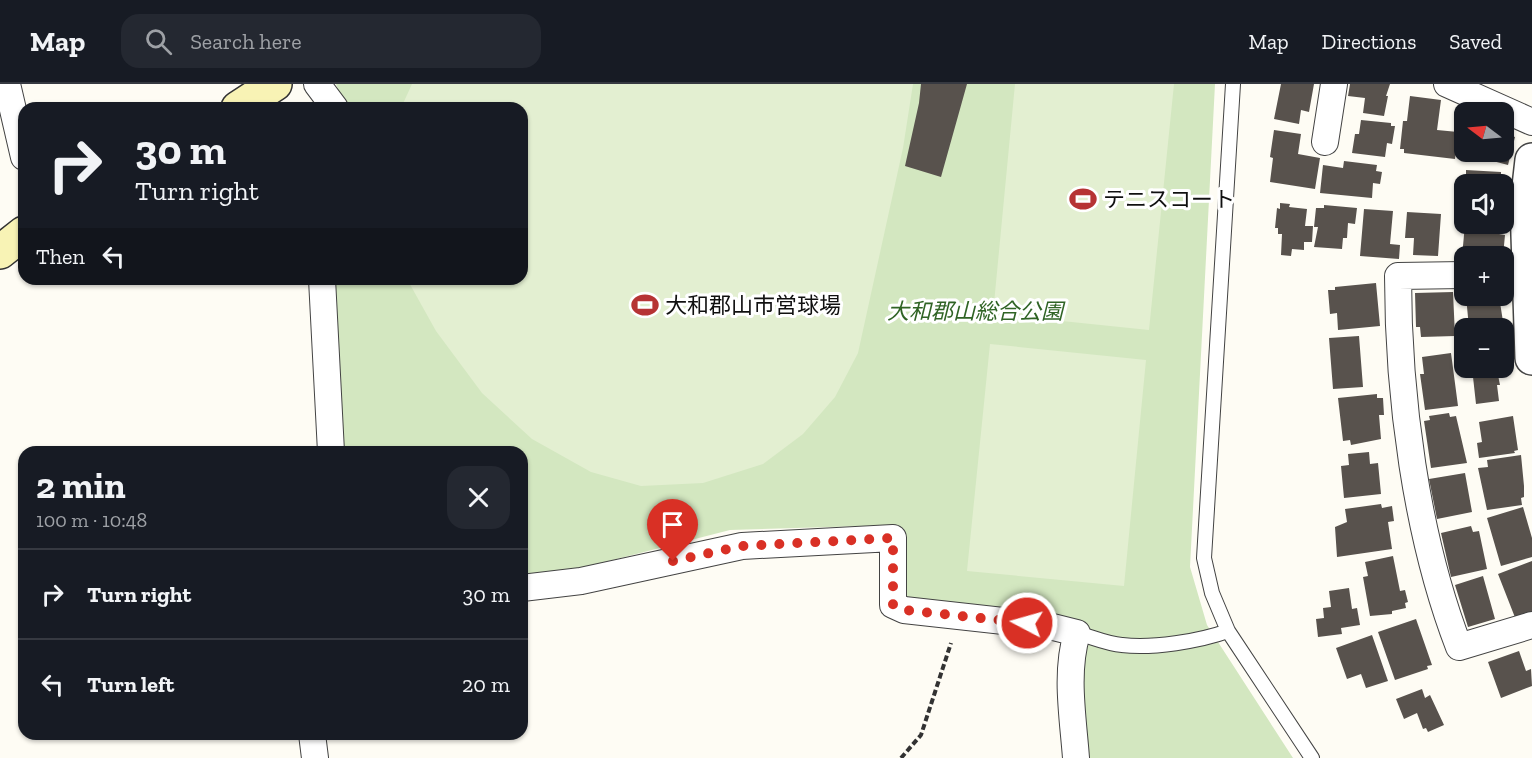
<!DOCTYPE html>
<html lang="en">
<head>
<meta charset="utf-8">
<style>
	body { margin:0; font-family:"Zilla Slab","Noto Sans JP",serif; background:#242831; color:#f1f3f6; height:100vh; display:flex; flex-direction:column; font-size:22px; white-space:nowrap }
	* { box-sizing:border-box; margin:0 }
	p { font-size:20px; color:#9ea1a6 }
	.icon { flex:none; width:33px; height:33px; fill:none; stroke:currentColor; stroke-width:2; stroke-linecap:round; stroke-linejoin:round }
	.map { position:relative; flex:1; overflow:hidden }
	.sheet { position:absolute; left:18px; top:362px; width:510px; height:294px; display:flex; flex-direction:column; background:#171b24; border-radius:18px; box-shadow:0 2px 4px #0004 }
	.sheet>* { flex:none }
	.top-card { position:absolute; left:18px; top:18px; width:510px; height:183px; border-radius:18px; box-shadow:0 2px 4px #0004; background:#171b24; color:#f1f3f6; overflow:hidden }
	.needle { width:39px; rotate:286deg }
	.buttons { position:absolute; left:1454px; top:18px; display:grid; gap:12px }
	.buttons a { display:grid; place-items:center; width:60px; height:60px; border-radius:12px; background:#171b24; box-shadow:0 2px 4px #0004; font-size:30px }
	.pin { position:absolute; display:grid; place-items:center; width:51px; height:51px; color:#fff; margin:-62px -26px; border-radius:50% 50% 50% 0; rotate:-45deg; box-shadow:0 0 6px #0007 }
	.pin .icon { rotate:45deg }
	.me { position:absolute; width:66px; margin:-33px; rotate:276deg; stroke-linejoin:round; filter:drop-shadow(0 0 4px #0008) }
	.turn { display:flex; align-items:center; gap:21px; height:126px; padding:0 18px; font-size:27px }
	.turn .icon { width:78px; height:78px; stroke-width:2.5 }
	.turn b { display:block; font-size:42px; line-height:51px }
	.then { display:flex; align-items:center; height:57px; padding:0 18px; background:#0003; gap:12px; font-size:22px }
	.round { display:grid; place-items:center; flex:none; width:63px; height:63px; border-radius:18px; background:#242831 }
	.summary { display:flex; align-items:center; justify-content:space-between; height:102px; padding:0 18px }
	h1 { font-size:36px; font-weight:800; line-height:45px }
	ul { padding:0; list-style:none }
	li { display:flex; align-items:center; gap:18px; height:90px; padding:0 18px; border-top:2px solid #363941 }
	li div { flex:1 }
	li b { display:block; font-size:22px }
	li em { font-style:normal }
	header { display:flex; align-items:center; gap:36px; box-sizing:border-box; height:84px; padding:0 30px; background:#171b24; border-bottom:2px solid #363941 }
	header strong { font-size:28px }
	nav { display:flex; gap:33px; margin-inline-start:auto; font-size:21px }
	.search { width:420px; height:54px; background:#242831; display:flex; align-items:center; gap:15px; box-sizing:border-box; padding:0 21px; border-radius:18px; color:#9ea1a6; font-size:22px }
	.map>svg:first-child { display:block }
</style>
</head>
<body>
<header>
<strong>Map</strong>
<div class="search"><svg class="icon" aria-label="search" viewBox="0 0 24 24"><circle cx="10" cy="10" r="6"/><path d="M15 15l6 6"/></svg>Search here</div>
<nav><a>Map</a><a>Directions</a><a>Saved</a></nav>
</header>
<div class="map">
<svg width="1532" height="674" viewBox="0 0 1532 674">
	<rect width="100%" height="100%" fill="#fefcf4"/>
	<path fill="#d3e7c0" d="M 336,0 L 1215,0 L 1190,483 L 1207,541 L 1293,674 L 1083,674 L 1074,538 L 901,515 L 898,441 L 730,446 L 566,488 L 522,490 L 522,368 L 340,367 L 334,195 L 522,195 L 522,24 L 345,24 Z"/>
	<path fill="#e3efd1" d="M 412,0 L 913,0 L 903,64 L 858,269 L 835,313 L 803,350 L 763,380 L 703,399 L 641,402 L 591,388 L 532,355 L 482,309 L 436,247 L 407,195 L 522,195 L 522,24 L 401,24 Z
		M 1015,0 L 1174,0 L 1149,246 L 993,230 Z
		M 990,260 L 1146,276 L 1124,502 L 967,487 Z"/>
	<path fill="#58524d" d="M 921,0 L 967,0 L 941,93 L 905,82 L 919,19 Z
		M 1281,0 L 1314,0 L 1309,28 L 1301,26 L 1299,40 L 1274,35 Z
		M 1350,0 L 1390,0 L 1386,12 L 1388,12 L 1384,32 L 1363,29 L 1365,14 L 1348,12 Z
		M 1410,12 L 1441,16 L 1437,46 L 1458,48 L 1455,75 L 1404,69 L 1404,65 L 1400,65 L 1403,37 L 1407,37 Z
		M 1361,36 L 1391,39 L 1391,42 L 1395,42 L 1392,60 L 1387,59 L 1385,73 L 1352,69 L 1355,50 L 1359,50 Z
		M 1503,42 L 1511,44 L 1509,51 L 1515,53 L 1508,81 L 1466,70 L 1466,68 L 1503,68 Z
		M 1274,46 L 1301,50 L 1298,70 L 1320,74 L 1315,105 L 1270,98 L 1273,74 L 1270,73 Z
		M 1344,77 L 1377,81 L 1376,87 L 1382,88 L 1380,100 L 1373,99 L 1372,114 L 1320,109 L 1323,81 L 1343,84 Z
		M 1466,86 L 1501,88 L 1501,100 L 1466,100 Z
		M 1280,119 L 1290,120 L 1289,123 L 1307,125 L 1305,142 L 1313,142 L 1312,158 L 1304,158 L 1304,166 L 1292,165 L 1291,172 L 1281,171 L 1282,150 L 1278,150 L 1278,144 L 1275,144 L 1277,124 L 1280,125 Z
		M 1324,121 L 1357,124 L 1355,140 L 1348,139 L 1347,154 L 1343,154 L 1342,165 L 1314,163 L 1318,143 L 1314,143 L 1316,124 L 1324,124 Z
		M 1364,125 L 1393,127 L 1390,160 L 1400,161 L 1399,175 L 1360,172 Z
		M 1407,128 L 1441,130 L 1438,172 L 1413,171 L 1414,154 L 1405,154 Z
		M 1465,140 L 1500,140 L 1499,150 L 1505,151 L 1503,172 L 1462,173 Z
		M 1376,199 L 1380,242 L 1338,246 L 1337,229 L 1330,230 L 1328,206 L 1335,206 L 1335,203 Z
		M 1453,208 L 1455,252 L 1421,253 L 1420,243 L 1416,243 L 1415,209 Z
		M 1466,212 L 1499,212 L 1504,244 L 1469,244 Z
		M 1359,252 L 1363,303 L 1333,305 L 1329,254 Z
		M 1451,269 L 1458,322 L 1425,326 L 1420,290 L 1424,290 L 1422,273 Z
		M 1472,284 L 1501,284 L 1502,290 L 1498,291 L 1500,301 L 1497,301 L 1499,317 L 1476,320 Z
		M 1377,310 L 1377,314 L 1383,314 L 1384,331 L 1379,331 L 1381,355 L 1351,361 L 1350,356 L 1343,357 L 1338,314 Z
		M 1449,329 L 1450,333 L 1456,332 L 1467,379 L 1431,384 L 1424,337 L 1430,336 L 1429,332 Z
		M 1513,332 L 1518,366 L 1514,367 L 1515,369 L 1479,374 L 1477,359 L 1482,358 L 1479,338 Z
		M 1369,368 L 1370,380 L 1378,379 L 1381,410 L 1344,414 L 1341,382 L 1349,381 L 1348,370 Z
		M 1521,371 L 1524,402 L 1524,413 L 1521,414 L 1522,421 L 1487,426 L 1478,384 L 1488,383 L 1487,376 Z
		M 1465,389 L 1472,428 L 1437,435 L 1429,395 Z
		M 1381,420 L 1382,424 L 1392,422 L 1394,437 L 1388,438 L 1392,465 L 1337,473 L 1335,443 L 1347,438 L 1345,425 Z
		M 1523,423 L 1532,454 L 1532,473 L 1501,482 L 1487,434 Z
		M 1471,442 L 1473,448 L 1479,447 L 1487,485 L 1451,493 L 1441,449 Z
		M 1393,472 L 1400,507 L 1405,506 L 1408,518 L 1405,519 L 1406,524 L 1392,527 L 1392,530 L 1370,532 L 1363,493 L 1368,492 L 1365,478 Z
		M 1532,477 L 1532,529 L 1516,536 L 1498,490 Z
		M 1483,492 L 1495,535 L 1468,543 L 1455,501 Z
		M 1349,504 L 1352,525 L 1357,524 L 1360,541 L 1341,544 L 1342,550 L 1318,553 L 1316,535 L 1324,534 L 1323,524 L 1331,523 L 1329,507 Z
		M 1416,535 L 1432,581 L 1427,582 L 1428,585 L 1395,596 L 1378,548 Z
		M 1372,551 L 1388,597 L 1366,604 L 1361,590 L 1347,595 L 1336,564 Z
		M 1519,567 L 1526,587 L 1531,585 L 1532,602 L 1501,614 L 1488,578 Z
		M 1422,605 L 1425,614 L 1430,611 L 1444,641 L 1428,648 L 1426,644 L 1423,645 L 1417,629 L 1404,635 L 1396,615 Z"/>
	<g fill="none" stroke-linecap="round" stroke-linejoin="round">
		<defs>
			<path id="service" d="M 1233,0 L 1204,474 L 1212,509 L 1228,547 L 1312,674
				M 1077,549 C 1092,553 1107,560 1122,561 C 1152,565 1200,557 1228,547"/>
			<path id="minor" d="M 7,0 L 24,73
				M 317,0 L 335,24
				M 1447,0 L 1532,38
				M 1325,58 L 1334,0
				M 1464,191 L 1398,192 C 1398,311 1416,452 1459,563 L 1532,541
				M 1503,191 L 1528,191
				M 322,195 L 331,368
				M 522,504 L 581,497 L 742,462 L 893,454 L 893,521 L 904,526 L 1049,542 L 1077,549 C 1065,589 1073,633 1076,674
				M 312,650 L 315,674"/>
			<path id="tertiary" d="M 1532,76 L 1527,120 L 1532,274"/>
			<path id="secondary" d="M 238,24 L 275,0
				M 0,168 L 24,149"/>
		</defs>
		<use href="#service" stroke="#434343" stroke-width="16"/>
		<use href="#minor" stroke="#434343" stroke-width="28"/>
		<use href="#tertiary" stroke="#434343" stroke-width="36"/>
		<use href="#secondary" stroke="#323232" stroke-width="36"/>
		<path stroke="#323232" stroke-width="4" stroke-dasharray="6 3" stroke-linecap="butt" d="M 901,674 L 921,651 L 951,559"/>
		<use href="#service" stroke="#fff" stroke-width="14"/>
		<use href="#minor" stroke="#fff" stroke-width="26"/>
		<use href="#tertiary" stroke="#fff" stroke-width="33"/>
		<use href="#secondary" stroke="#f8f3b5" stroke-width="33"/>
	</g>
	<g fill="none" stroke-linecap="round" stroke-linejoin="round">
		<path stroke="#d93025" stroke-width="10" stroke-dasharray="0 18" d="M 673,477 L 742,462 L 893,454 L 893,521 L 904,526 L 1027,539"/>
	</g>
	<defs>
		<symbol id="stadium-bare" viewBox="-9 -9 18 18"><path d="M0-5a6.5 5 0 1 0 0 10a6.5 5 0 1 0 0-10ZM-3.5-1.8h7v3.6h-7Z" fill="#b63334" stroke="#fff" stroke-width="2.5" paint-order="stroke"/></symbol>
	</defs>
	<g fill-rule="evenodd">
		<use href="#stadium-bare" x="1064" y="96" width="38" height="38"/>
		<use href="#stadium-bare" x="626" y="202" width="38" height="38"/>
	</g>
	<g text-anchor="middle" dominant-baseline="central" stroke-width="6" stroke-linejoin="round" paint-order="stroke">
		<g font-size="22" fill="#101010" stroke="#fff" text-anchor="start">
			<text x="1103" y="115">テニスコート</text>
			<text x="665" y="221">大和郡山市営球場</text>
		</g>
		<g font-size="22" font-style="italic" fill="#306425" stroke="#fff">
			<text x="975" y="227">大和郡山総合公園</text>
		</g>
	</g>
</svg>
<div class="buttons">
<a><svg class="needle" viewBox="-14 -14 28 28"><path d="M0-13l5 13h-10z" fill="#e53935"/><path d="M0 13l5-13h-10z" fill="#9ea1a6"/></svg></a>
<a><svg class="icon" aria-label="sound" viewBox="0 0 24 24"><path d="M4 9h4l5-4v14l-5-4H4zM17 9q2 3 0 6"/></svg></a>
<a>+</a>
<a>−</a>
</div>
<div class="pin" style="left:673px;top:477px;background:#d93025"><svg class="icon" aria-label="arrive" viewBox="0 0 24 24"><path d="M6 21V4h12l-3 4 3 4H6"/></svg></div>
<svg class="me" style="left:1027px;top:539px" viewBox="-20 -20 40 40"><circle r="17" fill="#d93025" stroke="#fff" stroke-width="3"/><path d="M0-11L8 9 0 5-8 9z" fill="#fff"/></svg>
<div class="top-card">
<div class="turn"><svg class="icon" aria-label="right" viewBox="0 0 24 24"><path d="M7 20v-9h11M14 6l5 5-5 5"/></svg><div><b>30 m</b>Turn right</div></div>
<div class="then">Then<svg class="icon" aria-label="left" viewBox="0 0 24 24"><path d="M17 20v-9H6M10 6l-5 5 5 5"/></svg></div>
</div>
<section class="sheet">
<div class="summary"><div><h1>2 min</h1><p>100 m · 10:48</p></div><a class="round"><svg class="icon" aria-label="close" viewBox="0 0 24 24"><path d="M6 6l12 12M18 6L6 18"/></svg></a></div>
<ul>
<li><svg class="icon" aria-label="right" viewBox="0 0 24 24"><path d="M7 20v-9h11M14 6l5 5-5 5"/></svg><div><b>Turn right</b></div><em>30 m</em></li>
<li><svg class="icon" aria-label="left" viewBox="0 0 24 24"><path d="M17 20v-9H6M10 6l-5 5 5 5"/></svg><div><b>Turn left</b></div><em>20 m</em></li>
</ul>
</section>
</div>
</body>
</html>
